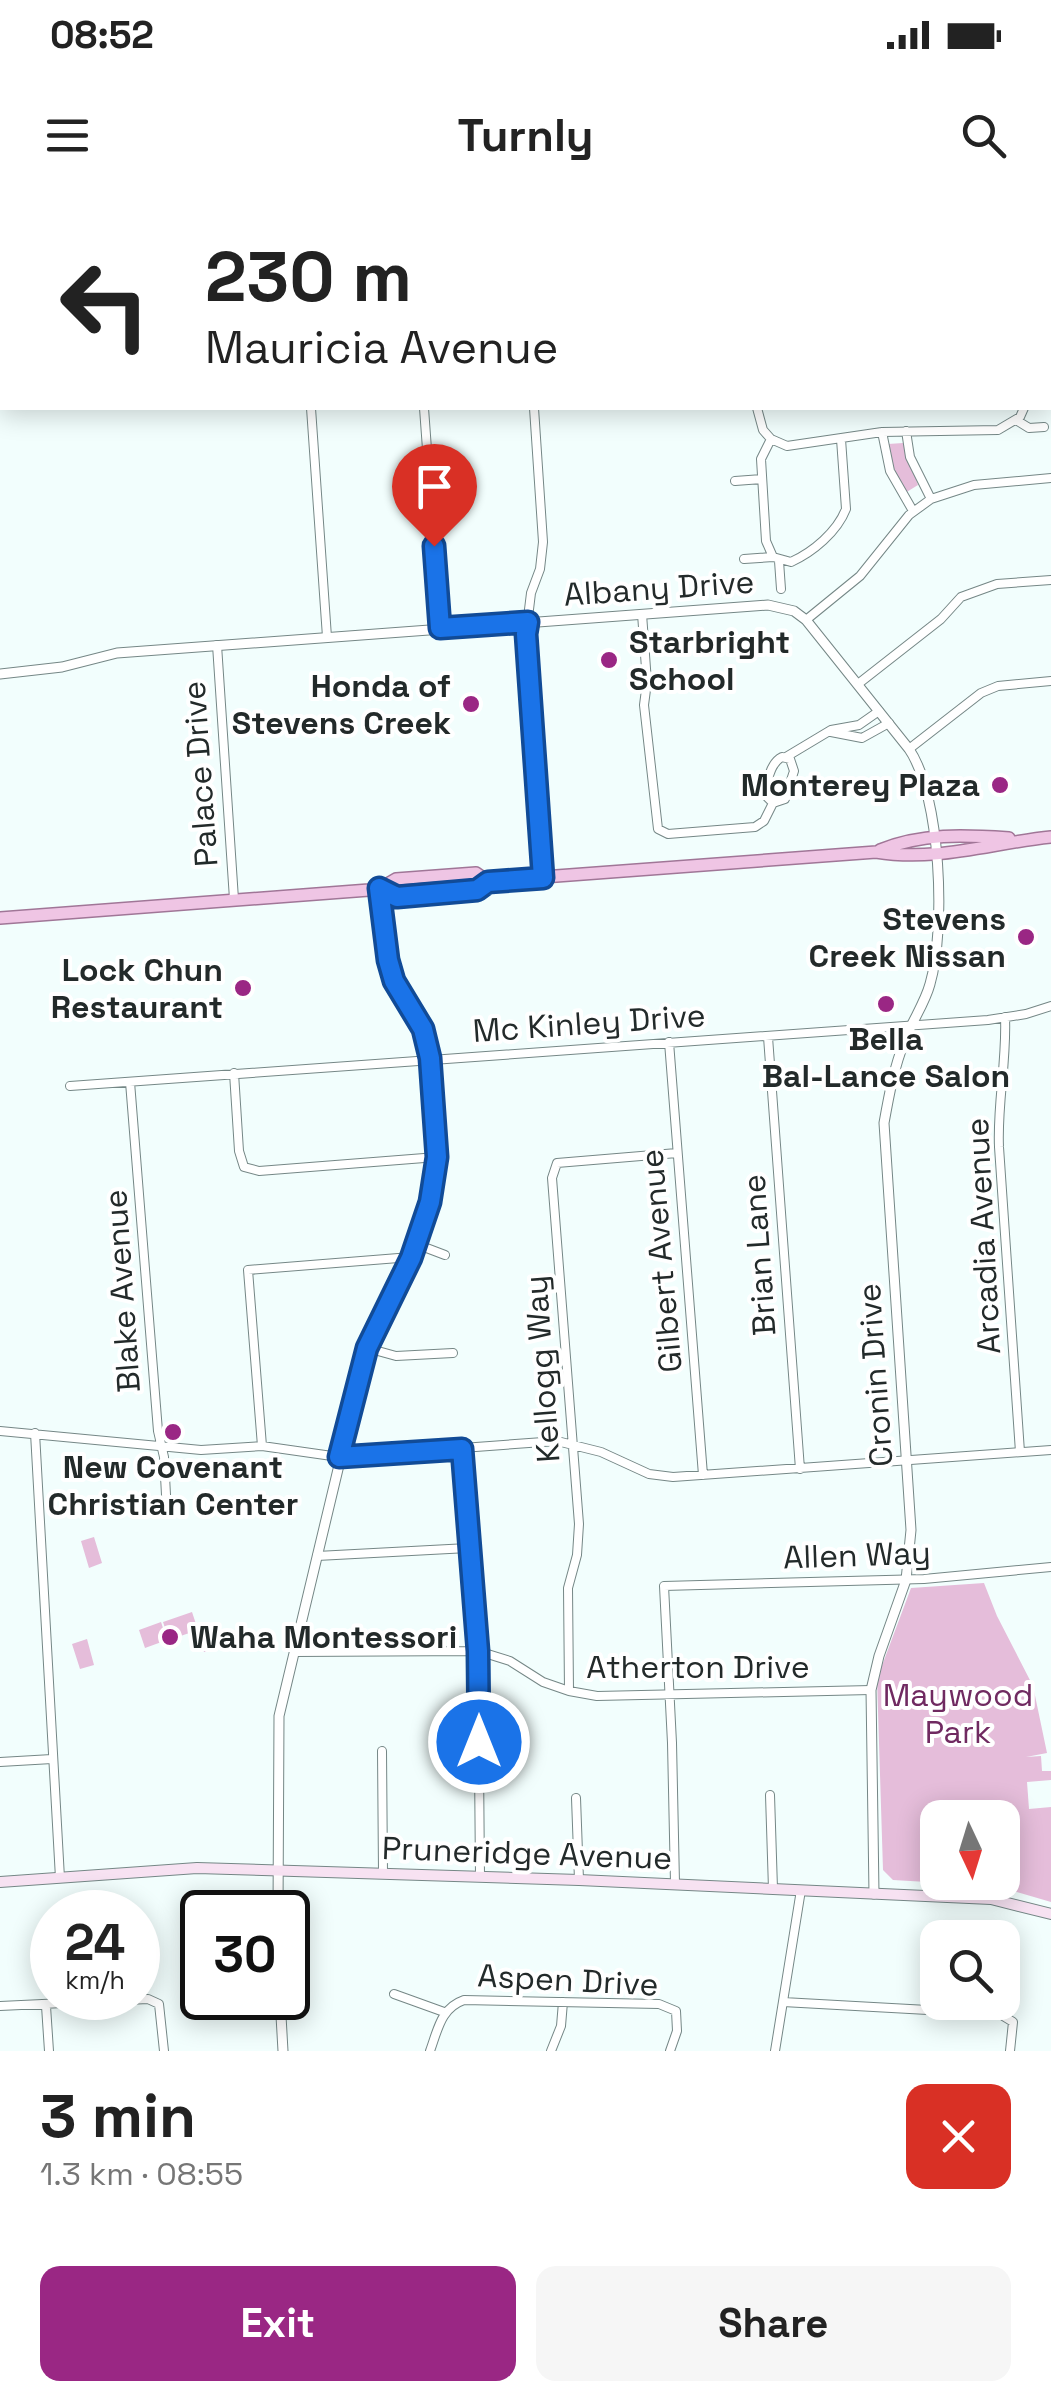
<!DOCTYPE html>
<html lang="en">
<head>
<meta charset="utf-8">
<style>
	body { margin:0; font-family:"Space Grotesk",sans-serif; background:#f6f6f6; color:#222; height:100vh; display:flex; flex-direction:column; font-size:38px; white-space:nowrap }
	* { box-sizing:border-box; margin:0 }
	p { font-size:32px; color:#767676 }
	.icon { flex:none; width:55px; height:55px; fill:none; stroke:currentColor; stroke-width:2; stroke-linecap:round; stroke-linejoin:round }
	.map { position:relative; height:1851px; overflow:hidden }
	.drawer { display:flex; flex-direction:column; background:#fff; flex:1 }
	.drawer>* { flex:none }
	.banner { position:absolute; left:0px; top:0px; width:1052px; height:210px; box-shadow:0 5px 25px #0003; background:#fff; color:#222; overflow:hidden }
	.needle { width:65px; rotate:176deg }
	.buttons { position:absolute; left:920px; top:1600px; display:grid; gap:20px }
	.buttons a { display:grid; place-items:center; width:100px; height:100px; border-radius:20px; background:#fff; box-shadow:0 5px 25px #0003; font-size:50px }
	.speed { position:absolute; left:30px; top:1690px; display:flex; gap:20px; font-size:50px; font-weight:700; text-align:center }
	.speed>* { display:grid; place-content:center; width:130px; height:130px; border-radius:50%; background:#fff; box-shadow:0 5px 25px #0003; line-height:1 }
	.speed small { font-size:25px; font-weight:400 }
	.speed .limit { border:5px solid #111; border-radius:15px; background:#fff; color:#111 }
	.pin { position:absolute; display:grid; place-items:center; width:85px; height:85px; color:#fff; margin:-102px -42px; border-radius:50% 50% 50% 0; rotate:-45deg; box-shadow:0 0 10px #0007 }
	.pin .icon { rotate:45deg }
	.me { position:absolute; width:110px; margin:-55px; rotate:0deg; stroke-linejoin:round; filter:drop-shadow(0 0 8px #0008) }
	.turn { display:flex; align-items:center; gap:35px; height:210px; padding:0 40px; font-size:45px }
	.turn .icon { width:130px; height:130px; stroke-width:2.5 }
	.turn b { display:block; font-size:70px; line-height:85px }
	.round { display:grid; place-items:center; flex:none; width:105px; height:105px; border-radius:20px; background:#f6f6f6 }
	.headline { display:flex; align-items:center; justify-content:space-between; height:170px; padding:0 40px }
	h1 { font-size:60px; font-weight:700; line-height:75px }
	.primary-button { display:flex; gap:20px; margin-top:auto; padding:20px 40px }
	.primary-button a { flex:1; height:115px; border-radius:20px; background:#9a2784; color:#fff; font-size:40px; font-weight:700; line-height:115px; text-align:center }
	.primary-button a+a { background:#f6f6f6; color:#222 }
	.status { display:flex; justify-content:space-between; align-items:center; height:70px; padding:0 50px; background:#fff; direction:ltr }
	.status svg { height:28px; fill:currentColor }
	header { display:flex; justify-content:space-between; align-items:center; height:130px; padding:0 40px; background:#fff; font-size:45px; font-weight:700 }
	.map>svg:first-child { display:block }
</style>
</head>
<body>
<div class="status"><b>08:52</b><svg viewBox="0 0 49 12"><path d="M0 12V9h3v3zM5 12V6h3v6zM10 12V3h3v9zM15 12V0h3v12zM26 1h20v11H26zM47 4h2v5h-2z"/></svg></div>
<header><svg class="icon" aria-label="menu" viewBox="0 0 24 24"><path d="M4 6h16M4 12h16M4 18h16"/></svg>Turnly<svg class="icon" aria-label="search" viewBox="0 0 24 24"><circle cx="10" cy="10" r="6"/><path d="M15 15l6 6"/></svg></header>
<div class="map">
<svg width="1051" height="1851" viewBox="0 0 1051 1851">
	<rect width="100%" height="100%" fill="#f2fefd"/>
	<path fill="#e5bdda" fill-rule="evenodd" d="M 903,243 L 918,285 L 905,293 L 894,269 L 888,244 Z
		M 94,1337 L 102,1363 L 89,1368 L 81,1341 Z
		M 984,1383 L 997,1416 L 1033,1486 L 1047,1553 L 1026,1557 L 1041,1556 L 1042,1571 L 1051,1571 L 1051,1580 L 1027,1582 L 1029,1609 L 1051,1607 L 1051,1702 L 996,1686 L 893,1680 L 883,1670 L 877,1479 L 911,1388 ZM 938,1618 L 1002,1618 L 1002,1682 L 938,1682 Z
		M 192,1412 L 198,1430 L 169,1440 L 163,1422 Z
		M 161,1422 L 167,1440 L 145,1448 L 139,1430 Z
		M 223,1430 L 228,1444 L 204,1452 L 199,1437 Z
		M 87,1439 L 94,1465 L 80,1469 L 72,1444 Z"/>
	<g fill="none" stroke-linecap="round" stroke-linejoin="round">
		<defs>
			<path id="minor" d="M 876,0 L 876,2
				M 1006,0 L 1007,2
				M 614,2 L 646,0
				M 757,2 L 760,0
				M 0,46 L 2,46
				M 311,208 L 327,437
				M 424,208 L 440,428
				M 534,208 L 543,342 L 540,369 L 531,393 L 526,434 L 543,677
				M 757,208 L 763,230 L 771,239 L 787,246 L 882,232 L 998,230 L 1020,217 L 1024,208
				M 1016,220 L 1029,228 L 1044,227
				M 906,231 L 910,257 L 931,299
				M 882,232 L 890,271 L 913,311
				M 771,239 L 761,259 L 766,341 L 773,357 L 791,362 C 813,352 837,332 846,309 L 841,239
				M 735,281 L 762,279
				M 744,359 L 773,357
				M 779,361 L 781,389
				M 642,414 L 647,482 L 644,505 L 658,629 L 668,634 L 755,627 L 764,621 L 773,603
				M 806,420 L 860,376 L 909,315 L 931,299 L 974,285 L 1051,278
				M 217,445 L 234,699
				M 858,484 L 941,419 L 961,397 L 997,384 L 1051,380
				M 831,532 L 862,538 L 889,523
				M 909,549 L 981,493 L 998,486 L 1051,481
				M 782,557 L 790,559 L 794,571 L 785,599 L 773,603 L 767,597 C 765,585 770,563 782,557 Z
				M 786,557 L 831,530 L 859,525 L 879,511
				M 1005,817 C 1007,861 997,904 999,947 L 1020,1252
				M 768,837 L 800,1269
				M 669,842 L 703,1275
				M 234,873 L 239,951 L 244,967 L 259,971 L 437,957
				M 130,882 L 158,1231 L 164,1257 L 166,1295
				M 70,886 L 988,820 L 1026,814 L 1051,806
				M 416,1044 L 445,1055
				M 367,1148 L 396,1156 L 453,1153
				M 0,1231 L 201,1250 L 262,1246 L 339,1257 L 557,1241 L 601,1252 L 649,1274 L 673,1277 L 1051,1250
				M 35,1233 L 60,1678
				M 262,1246 L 248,1070 L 411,1057
				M 462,1249 L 478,1451 L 480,1676
				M 317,1356 L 468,1348
				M 294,1452 L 478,1451 L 510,1461 L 543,1482 L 569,1491 L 597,1496 L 871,1490
				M 569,1491 L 568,1388 L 577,1355 L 579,1324 L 552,978 L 557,963 L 677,953
				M 382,1551 L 383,1673
				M 0,1562 L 52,1559
				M 770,1595 L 773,1689
				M 576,1598 L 579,1680
				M 675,1683 L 672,1543 L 664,1386 L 924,1379 L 1051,1367
				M 394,1794 L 444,1812
				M 783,1802 L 1000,1814 L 1013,1822 L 1010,1851
				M 0,1806 L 148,1799 L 159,1804 L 164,1851
				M 46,1806 L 49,1851
				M 430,1851 C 438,1829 441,1808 464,1800 L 659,1804 L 676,1811 L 677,1831 L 670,1851
				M 551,1851 L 561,1826 L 563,1802
				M 775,1851 L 801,1690"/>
			<path id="tertiary" d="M 0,474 L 62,467 L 117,453 L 768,405 L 794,411 L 806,420 L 909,549 C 941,596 946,729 930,784 C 925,803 912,821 905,840 C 894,867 889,895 884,923 L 911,1330 L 906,1380 L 879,1456 L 871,1490 L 874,1694
				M 278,1712 L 279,1516 L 367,1148 L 416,1044 L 431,1002 L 437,957 L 430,858 L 423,829 L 393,781 L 388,760 L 379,689
				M 280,1798 L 283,1851"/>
			<path id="secondary" d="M 0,1682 L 197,1668 L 579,1680 L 991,1699 L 1051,1714"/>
			<path id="primary" d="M 880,650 C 922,633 964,635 1009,638
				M 379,689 L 397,697 L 477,691 L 489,682 L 543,677 L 876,652 C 937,662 991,643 1051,637
				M 0,718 L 369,690 L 379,689 L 396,679 L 476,673 L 489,682"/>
			<path id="motorway" d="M 208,2 L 240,0
				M 0,13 L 2,13"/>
		</defs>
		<use href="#minor" stroke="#758786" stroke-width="10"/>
		<use href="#tertiary" stroke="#758786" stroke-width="11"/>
		<use href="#secondary" stroke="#758786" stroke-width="12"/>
		<use href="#primary" stroke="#a07697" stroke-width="14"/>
		<use href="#motorway" stroke="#a07697" stroke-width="16"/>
		<use href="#minor" stroke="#fff" stroke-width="8"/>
		<use href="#tertiary" stroke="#fff" stroke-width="9"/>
		<use href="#secondary" stroke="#f7e2f2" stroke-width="10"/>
		<use href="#primary" stroke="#efc5e4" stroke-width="11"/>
		<use href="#motorway" stroke="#e49fd2" stroke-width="14"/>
	</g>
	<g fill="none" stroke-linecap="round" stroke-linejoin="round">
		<defs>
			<path id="route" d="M 434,346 L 440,428 L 528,422 L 526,434 L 543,678 L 488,682 L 477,690 L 397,697 L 379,688 L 388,760 L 394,781 L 423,829 L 430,858 L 437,957 L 430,1002 L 411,1058 L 367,1148 L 339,1257 L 462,1249 L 478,1451 L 479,1542"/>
		</defs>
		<use href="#route" stroke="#114b97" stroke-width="25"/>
		<use href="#route" stroke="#1a73e8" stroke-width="18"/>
	</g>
	<g fill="#9a2784" stroke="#fff" stroke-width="4">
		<circle cx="609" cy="460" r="10"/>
		<circle cx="471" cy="504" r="10"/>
		<circle cx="1000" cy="585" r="10"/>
		<circle cx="1026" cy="737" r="10"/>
		<circle cx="243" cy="788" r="10"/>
		<circle cx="886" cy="804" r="10"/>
		<circle cx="173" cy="1232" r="10"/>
		<circle cx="170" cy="1437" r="10"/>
	</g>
	<g text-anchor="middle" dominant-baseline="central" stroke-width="8" stroke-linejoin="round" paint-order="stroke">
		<g font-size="32" fill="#232a2a" stroke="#fff">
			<text transform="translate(659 388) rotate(-4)">Albany Drive</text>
			<text transform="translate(200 574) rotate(-94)">Palace Drive</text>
			<text transform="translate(589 823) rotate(-4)">Mc Kinley Drive</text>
			<text transform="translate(983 1036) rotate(-93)">Arcadia Avenue</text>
			<text transform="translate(759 1055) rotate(-94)">Brian Lane</text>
			<text transform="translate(661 1061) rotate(-95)">Gilbert Avenue</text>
			<text transform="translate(122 1091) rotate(-94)">Blake Avenue</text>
			<text transform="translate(542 1169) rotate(-94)">Kellogg Way</text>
			<text transform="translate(875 1175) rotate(-94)">Cronin Drive</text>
			<text transform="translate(857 1355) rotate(-2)">Allen Way</text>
			<text x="698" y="1467">Atherton Drive</text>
			<text transform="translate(527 1653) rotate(2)">Pruneridge Avenue</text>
			<text transform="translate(568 1780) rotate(3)">Aspen Drive</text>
		</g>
		<g font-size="32" font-weight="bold" fill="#232a2a" stroke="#fff" text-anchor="end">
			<text x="629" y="442" text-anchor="start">Starbright<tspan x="629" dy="37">School</tspan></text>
			<text x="451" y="486">Honda of<tspan x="451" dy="37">Stevens Creek</tspan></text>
			<text x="980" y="585">Monterey Plaza</text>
			<text x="1006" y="719">Stevens<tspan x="1006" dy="37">Creek Nissan</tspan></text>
			<text x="223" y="770">Lock Chun<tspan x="223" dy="37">Restaurant</tspan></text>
			<text x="886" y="839" text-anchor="middle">Bella<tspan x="886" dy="37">Bal-Lance Salon</tspan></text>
			<text x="173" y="1267" text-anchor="middle">New Covenant<tspan x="173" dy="37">Christian Center</tspan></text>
			<text x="190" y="1437" text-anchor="start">Waha Montessori</text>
		</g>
		<g font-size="32" fill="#702a61" stroke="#fff">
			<text x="958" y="1495">Maywood<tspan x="958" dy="37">Park</tspan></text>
		</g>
	</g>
</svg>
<div class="buttons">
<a><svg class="needle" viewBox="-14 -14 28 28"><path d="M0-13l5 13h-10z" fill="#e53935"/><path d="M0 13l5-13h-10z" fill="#767676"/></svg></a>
<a><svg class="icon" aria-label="search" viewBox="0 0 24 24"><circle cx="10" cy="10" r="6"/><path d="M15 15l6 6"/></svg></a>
</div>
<div class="speed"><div>24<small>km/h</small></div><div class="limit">30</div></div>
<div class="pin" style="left:434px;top:346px;background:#d93025"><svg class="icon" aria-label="arrive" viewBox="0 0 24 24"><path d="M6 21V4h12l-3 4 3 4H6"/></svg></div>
<svg class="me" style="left:479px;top:1542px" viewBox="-20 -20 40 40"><circle r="17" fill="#1a73e8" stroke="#fff" stroke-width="3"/><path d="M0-11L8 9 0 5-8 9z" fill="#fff"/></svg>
<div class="banner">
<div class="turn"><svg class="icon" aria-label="left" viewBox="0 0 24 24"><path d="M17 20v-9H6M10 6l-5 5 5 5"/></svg><div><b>230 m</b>Mauricia Avenue</div></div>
</div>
</div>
<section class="drawer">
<div class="headline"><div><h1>3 min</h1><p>1.3 km · 08:55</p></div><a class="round" style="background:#d93025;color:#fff"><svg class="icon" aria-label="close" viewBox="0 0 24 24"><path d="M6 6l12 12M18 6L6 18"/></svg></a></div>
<div class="primary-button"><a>Exit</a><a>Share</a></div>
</section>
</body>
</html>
